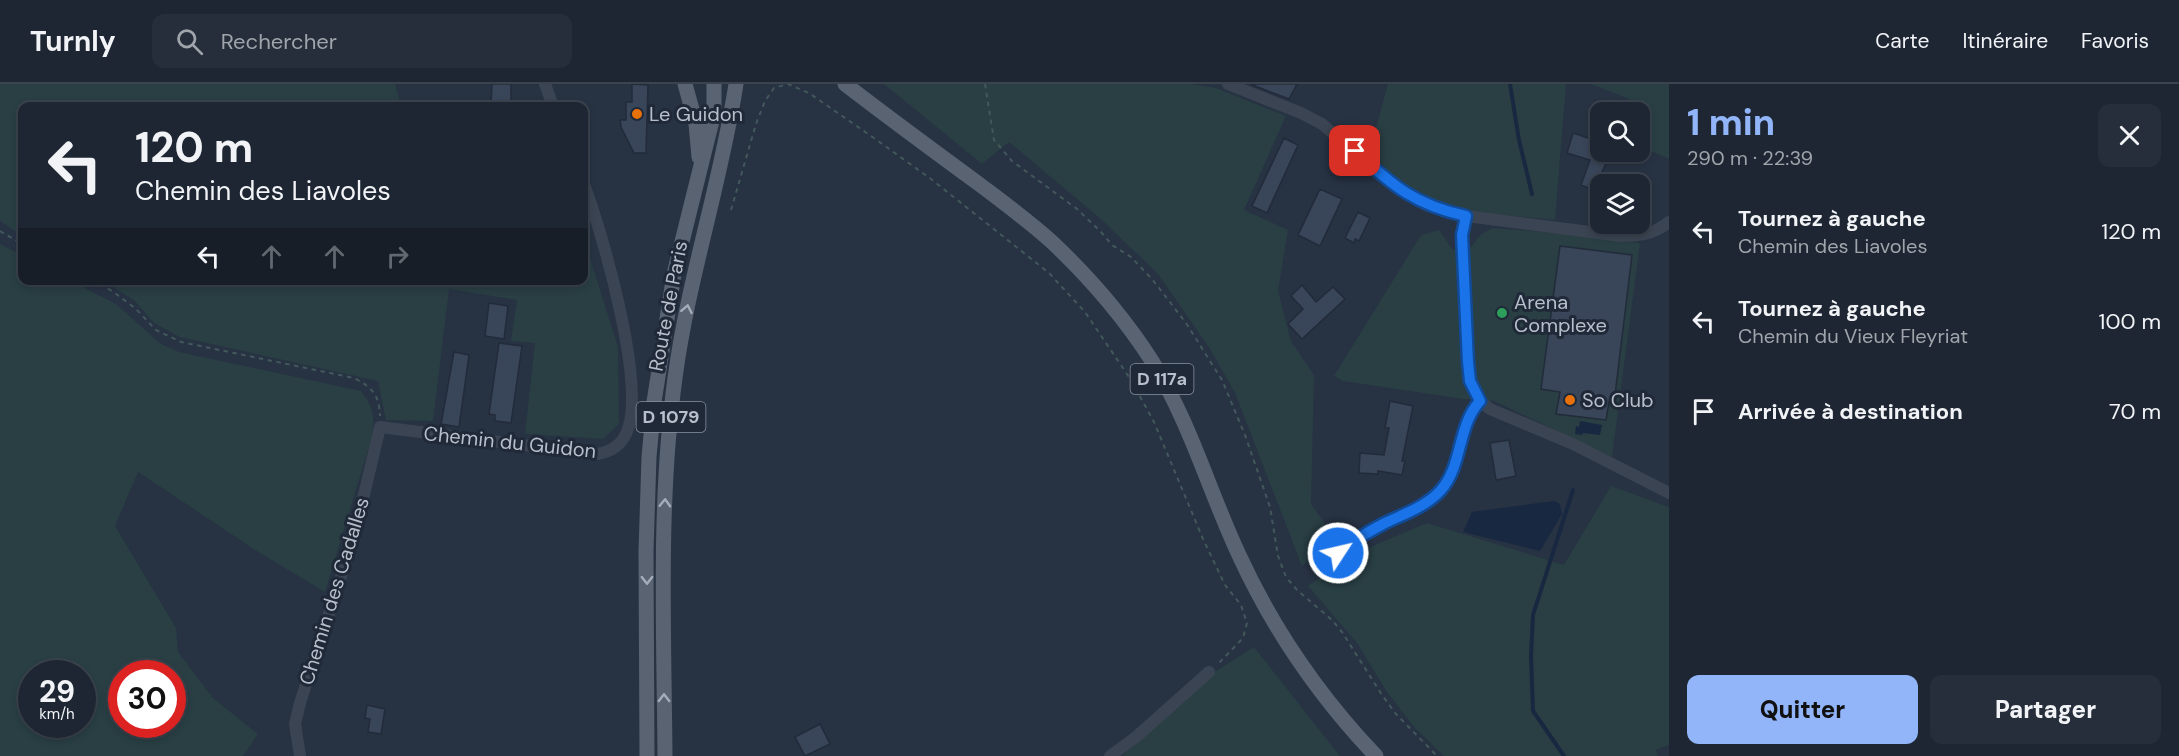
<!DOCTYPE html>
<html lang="fr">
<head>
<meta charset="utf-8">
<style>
	body { margin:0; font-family:"DM Sans",sans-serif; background:#252e3a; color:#f1f3f6; height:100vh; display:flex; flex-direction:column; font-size:22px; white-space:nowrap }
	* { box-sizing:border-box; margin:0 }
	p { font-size:20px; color:#a0a5ac }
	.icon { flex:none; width:33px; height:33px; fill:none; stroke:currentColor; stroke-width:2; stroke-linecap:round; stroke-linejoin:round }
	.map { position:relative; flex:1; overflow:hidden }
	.details { display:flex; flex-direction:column; background:#1d2632; width:510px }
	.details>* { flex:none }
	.banner { position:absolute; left:18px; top:18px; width:570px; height:183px; border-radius:12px; box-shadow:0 3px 9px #0003,0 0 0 2px #3b434d; background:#1d2632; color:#f1f3f6; overflow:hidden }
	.controls { position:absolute; left:1590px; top:18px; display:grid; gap:12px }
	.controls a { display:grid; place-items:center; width:60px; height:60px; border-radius:12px; background:#1d2632; box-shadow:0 3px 9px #0003,0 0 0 2px #3b434d; font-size:30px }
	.speed { position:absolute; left:18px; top:576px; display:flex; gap:12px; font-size:30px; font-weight:700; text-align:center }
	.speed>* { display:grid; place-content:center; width:78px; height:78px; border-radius:50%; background:#1d2632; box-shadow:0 3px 9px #0003,0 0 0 2px #3b434d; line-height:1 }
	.speed small { font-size:15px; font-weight:400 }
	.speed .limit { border:9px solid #d22; background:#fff; color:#111 }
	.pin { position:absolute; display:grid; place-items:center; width:51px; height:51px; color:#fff; margin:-26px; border-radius:12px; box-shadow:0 3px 9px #0006 }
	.me { position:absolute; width:66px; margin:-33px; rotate:55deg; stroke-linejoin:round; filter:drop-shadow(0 0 4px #0008) }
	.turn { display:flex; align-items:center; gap:21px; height:126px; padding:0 18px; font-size:27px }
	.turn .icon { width:78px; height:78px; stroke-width:2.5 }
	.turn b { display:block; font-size:42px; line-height:51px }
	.lanes { display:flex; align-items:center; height:57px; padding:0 18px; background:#0003; justify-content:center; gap:30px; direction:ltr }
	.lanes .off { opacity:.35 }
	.round { display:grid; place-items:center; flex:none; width:63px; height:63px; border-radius:12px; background:#252e3a }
	.head { display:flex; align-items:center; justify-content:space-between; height:102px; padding:0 18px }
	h1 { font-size:36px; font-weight:800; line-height:45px; color:#91b5f8 }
	.cta { display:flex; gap:12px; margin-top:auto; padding:12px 18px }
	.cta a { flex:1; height:69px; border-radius:12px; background:#91b5f8; color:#111; font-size:24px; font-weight:800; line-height:69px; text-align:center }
	.cta a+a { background:#252e3a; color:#f1f3f6 }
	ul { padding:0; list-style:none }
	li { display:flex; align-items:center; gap:18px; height:90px; padding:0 18px }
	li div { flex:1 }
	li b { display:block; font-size:22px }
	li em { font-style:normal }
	header { display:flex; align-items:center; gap:36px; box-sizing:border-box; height:84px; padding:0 30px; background:#1d2632; border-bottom:2px solid #3b434d }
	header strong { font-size:28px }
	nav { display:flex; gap:33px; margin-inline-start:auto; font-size:21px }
	.search { width:420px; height:54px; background:#252e3a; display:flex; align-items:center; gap:15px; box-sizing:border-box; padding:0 21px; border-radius:12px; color:#a0a5ac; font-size:22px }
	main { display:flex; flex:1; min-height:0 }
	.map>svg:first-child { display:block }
</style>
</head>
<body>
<header>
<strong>Turnly</strong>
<div class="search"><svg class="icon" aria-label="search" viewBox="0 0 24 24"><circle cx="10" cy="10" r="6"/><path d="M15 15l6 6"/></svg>Rechercher</div>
<nav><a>Carte</a><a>Itinéraire</a><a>Favoris</a></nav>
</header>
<main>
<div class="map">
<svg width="1669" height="672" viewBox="0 0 1669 672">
	<rect width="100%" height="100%" fill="#273243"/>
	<path fill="#293f44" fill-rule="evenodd" d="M 0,0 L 395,0 L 401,22 L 22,22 L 22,152 L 0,137 Z
		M 884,0 L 1191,0 L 1216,4 L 1286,32 L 1244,126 L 1288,146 L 1278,207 L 1291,257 L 1314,291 L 1311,420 L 1337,456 L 1302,482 L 1235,309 L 1210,265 L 1158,190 L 1102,136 L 1009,58 L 982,80 Z
		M 1388,0 L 1566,0 L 1555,136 C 1510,131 1460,131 1419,110 C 1402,102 1389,89 1374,77 L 1379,58 L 1373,55 Z
		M 1591,0 L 1669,0 L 1669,75 L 1640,62 L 1652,24 Z
		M 1493,144 L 1561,149 L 1640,159 L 1612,373 L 1494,317 L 1463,315 L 1343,297 L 1334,292 L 1421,151 L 1439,146 L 1453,166 L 1471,163 L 1481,150 Z
		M 584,155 L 618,263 L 619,340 L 603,355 L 525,350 L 535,259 L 511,257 L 517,216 L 449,205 L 433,337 L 386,336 L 378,297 L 180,253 L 154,239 L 134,216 L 103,197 L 584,196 Z
		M 0,160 L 22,171 L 22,196 L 71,197 L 116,220 L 161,260 L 179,268 L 361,307 C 375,325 374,331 372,353 L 325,508 L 255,466 L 138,388 L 115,442 L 176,544 L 178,568 L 213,614 L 258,650 L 243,672 L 0,672 ZM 32,590 L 82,590 L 82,640 L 32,640 ZM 122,590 L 172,590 L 172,640 L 122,640 Z
		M 1611,402 L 1669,423 L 1669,661 L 1656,666 L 1658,672 L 1444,672 L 1415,644 L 1387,608 L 1357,559 L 1308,502 L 1356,469 L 1427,439 L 1564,481 Z
		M 1254,563 L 1340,672 L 1122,672 L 1216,587 Z"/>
	<path fill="#192841" d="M 1580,337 L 1602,341 L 1600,351 L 1583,349 L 1582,351 L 1575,350 L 1576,342 L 1579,343 Z
		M 1554,417 L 1560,420 L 1562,430 L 1540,467 L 1463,448 L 1472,428 Z"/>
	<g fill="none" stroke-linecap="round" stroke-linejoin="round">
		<path stroke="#192841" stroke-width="4" d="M 1510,0 L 1519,56 L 1532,110
			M 1564,672 L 1533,627 L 1531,572 L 1533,531 L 1573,406"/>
	</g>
	<path fill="#394559" stroke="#222b3a" stroke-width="1.5" d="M 492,0 L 511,0 L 511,21 L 491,21 Z
		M 632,0 L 648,1 L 646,69 L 634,69 L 621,43 L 620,36 L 626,36 L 626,18 L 632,18 Z
		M 1250,0 L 1297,0 L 1289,15 Z
		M 1573,49 L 1600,58 L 1600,68 L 1611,68 L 1594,106 L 1581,101 L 1590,76 L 1567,69 Z
		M 1284,54 L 1298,61 L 1267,129 L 1252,122 Z
		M 1320,105 L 1342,115 L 1320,162 L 1298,151 Z
		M 1358,128 L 1370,134 L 1359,157 L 1355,155 L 1354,159 L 1345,154 Z
		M 1560,162 L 1632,171 L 1614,319 L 1609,318 L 1606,336 L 1556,330 L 1560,308 L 1541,305 Z
		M 1302,201 L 1316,218 L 1333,203 L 1345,215 L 1302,255 L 1288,240 L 1303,225 L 1291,212 Z
		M 489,219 L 508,222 L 504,255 L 485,252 Z
		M 499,259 L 522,262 L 511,339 L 495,337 L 495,331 L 489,330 Z
		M 454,268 L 469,271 L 459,343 L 441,340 Z
		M 1390,317 L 1413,322 L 1402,377 L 1405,377 L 1402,391 L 1378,387 L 1378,390 L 1359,389 L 1360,369 L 1384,371 L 1389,344 L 1385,344 Z
		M 1509,356 L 1516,392 L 1496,396 L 1490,359 Z
		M 367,621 L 385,625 L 381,650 L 368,648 L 370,635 L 365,634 Z
		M 820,640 L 830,660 L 805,672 L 795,653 Z"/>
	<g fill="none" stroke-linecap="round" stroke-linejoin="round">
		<path stroke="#42585b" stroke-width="2" stroke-dasharray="4.5 4.5" stroke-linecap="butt" d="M 985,0 L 994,56 L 1012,77 L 1077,125 L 1101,148 L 1112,161 L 1131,173 L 1152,195 L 1186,239 L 1222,296 L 1245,351 L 1270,423 L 1278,472 L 1286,493 L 1297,506 L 1332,536 L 1342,548 L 1382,611 L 1396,630 L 1437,672
			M 731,126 L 756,40 L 765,17 L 774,4 L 788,0 L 809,9 L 871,52 L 931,95 L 1049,189 L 1085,228 L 1131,296 L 1154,338 L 1203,455 L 1225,501 L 1241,521 L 1247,539 L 1243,554 L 1218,580
			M 0,147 L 22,160
			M 92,196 L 112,207 L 135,224 L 156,246 L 181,258 L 354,294 C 373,304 379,311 380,332"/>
		<path stroke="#3b4452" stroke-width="12" d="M 545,0 L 553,22
			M 1228,0 L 1301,29 L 1322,40 L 1398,105 L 1428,122 L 1466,132 L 1621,152 C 1640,152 1654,150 1669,138
			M 1466,132 L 1462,151 L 1468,278 L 1470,297 L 1475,309 L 1480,317 L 1490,325 L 1573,360 L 1669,409
			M 1338,469 C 1352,457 1368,448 1385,440 C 1404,430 1427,422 1441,406 C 1463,381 1457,342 1480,317
			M 300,672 L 295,640 L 300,619 L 354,453 L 380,343 L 597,370 C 610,368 620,362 626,350 C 648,305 602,148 584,100
			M 1110,672 L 1136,653 L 1209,588"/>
		<path stroke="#596372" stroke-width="15" d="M 685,0 L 696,40 L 699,73
			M 845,0 C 889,34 934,67 979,100 C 1004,119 1030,138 1053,159 C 1090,194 1125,235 1152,277 C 1190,338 1209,407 1239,471 C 1273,545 1320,613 1376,672
			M 647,672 L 646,467 L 649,373 L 654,318 L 674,190 L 714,29 L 714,0
			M 665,672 C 664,546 658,419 675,294 C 688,195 721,99 736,0"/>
	</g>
	<defs><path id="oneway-chevron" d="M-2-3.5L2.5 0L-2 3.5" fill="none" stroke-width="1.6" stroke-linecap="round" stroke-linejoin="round" transform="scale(1.5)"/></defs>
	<g stroke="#a5adba">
		<use href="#oneway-chevron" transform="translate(687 225) rotate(-79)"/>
		<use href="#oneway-chevron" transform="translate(665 419) rotate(-88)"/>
		<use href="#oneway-chevron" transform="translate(647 496) rotate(90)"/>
		<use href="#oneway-chevron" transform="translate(664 614) rotate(-90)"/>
	</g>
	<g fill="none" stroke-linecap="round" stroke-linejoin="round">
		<defs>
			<path id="route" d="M 1338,469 C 1352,457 1368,448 1385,439 C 1404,430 1427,422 1441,406 C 1463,381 1457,342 1480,317 L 1470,297 L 1468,278 L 1462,151 L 1466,132 C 1415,121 1393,102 1355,67"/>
		</defs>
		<use href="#route" stroke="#114b97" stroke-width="15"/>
		<use href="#route" stroke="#1a73e8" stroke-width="10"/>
	</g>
	<g fill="#e8710a" stroke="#202938" stroke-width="2">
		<circle cx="637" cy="30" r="6"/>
		<circle cx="1570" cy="316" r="6"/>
	</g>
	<circle fill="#2e9e5b" stroke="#202938" stroke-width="2" cx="1502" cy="229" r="6"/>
	<g text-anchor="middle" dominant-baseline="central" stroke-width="6" stroke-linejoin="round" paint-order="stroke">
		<g fill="#202938" stroke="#8a92a0" stroke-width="1.5">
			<rect x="1130.5" y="280" width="63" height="30" rx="4.5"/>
			<rect x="636.5" y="318" width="69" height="30" rx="4.5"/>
		</g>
		<g font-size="18" font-weight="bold" fill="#b8bfcc">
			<text x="1162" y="295">D 117a</text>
			<text x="671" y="333">D 1079</text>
		</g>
		<g font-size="20" fill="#b8bfcc" stroke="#202938" text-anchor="start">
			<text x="649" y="30">Le Guidon</text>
			<text x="1514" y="218">Arena<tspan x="1514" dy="23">Complexe</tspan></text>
			<text x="1582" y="316">So Club</text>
		</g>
		<g font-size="20" fill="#b8bfcc" stroke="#202938">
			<text transform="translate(668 222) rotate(-79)">Route de Paris</text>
			<text transform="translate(510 358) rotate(6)">Chemin du Guidon</text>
			<text transform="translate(334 507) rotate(-73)">Chemin des Cadalles</text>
		</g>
	</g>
</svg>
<div class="controls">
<a><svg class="icon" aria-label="search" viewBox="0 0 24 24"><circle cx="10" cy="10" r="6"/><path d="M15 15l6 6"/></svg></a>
<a><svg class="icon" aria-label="layers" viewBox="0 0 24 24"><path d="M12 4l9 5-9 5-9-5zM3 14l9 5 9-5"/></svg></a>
</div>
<div class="speed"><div>29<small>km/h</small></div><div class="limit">30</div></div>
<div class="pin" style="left:1355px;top:67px;background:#d93025"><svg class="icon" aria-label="arrive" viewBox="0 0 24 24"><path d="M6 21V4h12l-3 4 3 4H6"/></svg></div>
<svg class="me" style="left:1338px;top:469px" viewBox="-20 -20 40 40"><circle r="17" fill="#1a73e8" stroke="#fff" stroke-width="3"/><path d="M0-11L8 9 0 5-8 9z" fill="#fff"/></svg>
<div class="banner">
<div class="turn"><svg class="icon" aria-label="left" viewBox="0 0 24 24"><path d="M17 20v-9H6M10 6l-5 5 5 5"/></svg><div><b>120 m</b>Chemin des Liavoles</div></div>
<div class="lanes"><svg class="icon" aria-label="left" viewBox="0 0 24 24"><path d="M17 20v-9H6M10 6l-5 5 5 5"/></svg><svg class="icon off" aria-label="ahead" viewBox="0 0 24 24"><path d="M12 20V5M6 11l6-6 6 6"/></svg><svg class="icon off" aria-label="ahead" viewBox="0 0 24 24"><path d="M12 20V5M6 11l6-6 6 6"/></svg><svg class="icon off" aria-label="right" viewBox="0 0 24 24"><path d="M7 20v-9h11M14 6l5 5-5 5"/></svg></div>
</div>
</div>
<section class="details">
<div class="head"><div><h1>1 min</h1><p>290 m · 22:39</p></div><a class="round"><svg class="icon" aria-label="close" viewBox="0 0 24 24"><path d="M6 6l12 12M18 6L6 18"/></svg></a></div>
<ul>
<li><svg class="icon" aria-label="left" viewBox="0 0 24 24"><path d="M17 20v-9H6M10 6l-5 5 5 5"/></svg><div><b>Tournez à gauche</b><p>Chemin des Liavoles</p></div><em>120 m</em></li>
<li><svg class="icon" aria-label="left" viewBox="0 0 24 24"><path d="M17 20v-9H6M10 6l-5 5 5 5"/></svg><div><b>Tournez à gauche</b><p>Chemin du Vieux Fleyriat</p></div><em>100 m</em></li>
<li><svg class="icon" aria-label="arrive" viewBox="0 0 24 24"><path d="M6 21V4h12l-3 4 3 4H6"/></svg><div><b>Arrivée à destination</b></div><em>70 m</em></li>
</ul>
<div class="cta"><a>Quitter</a><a>Partager</a></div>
</section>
</main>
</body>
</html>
